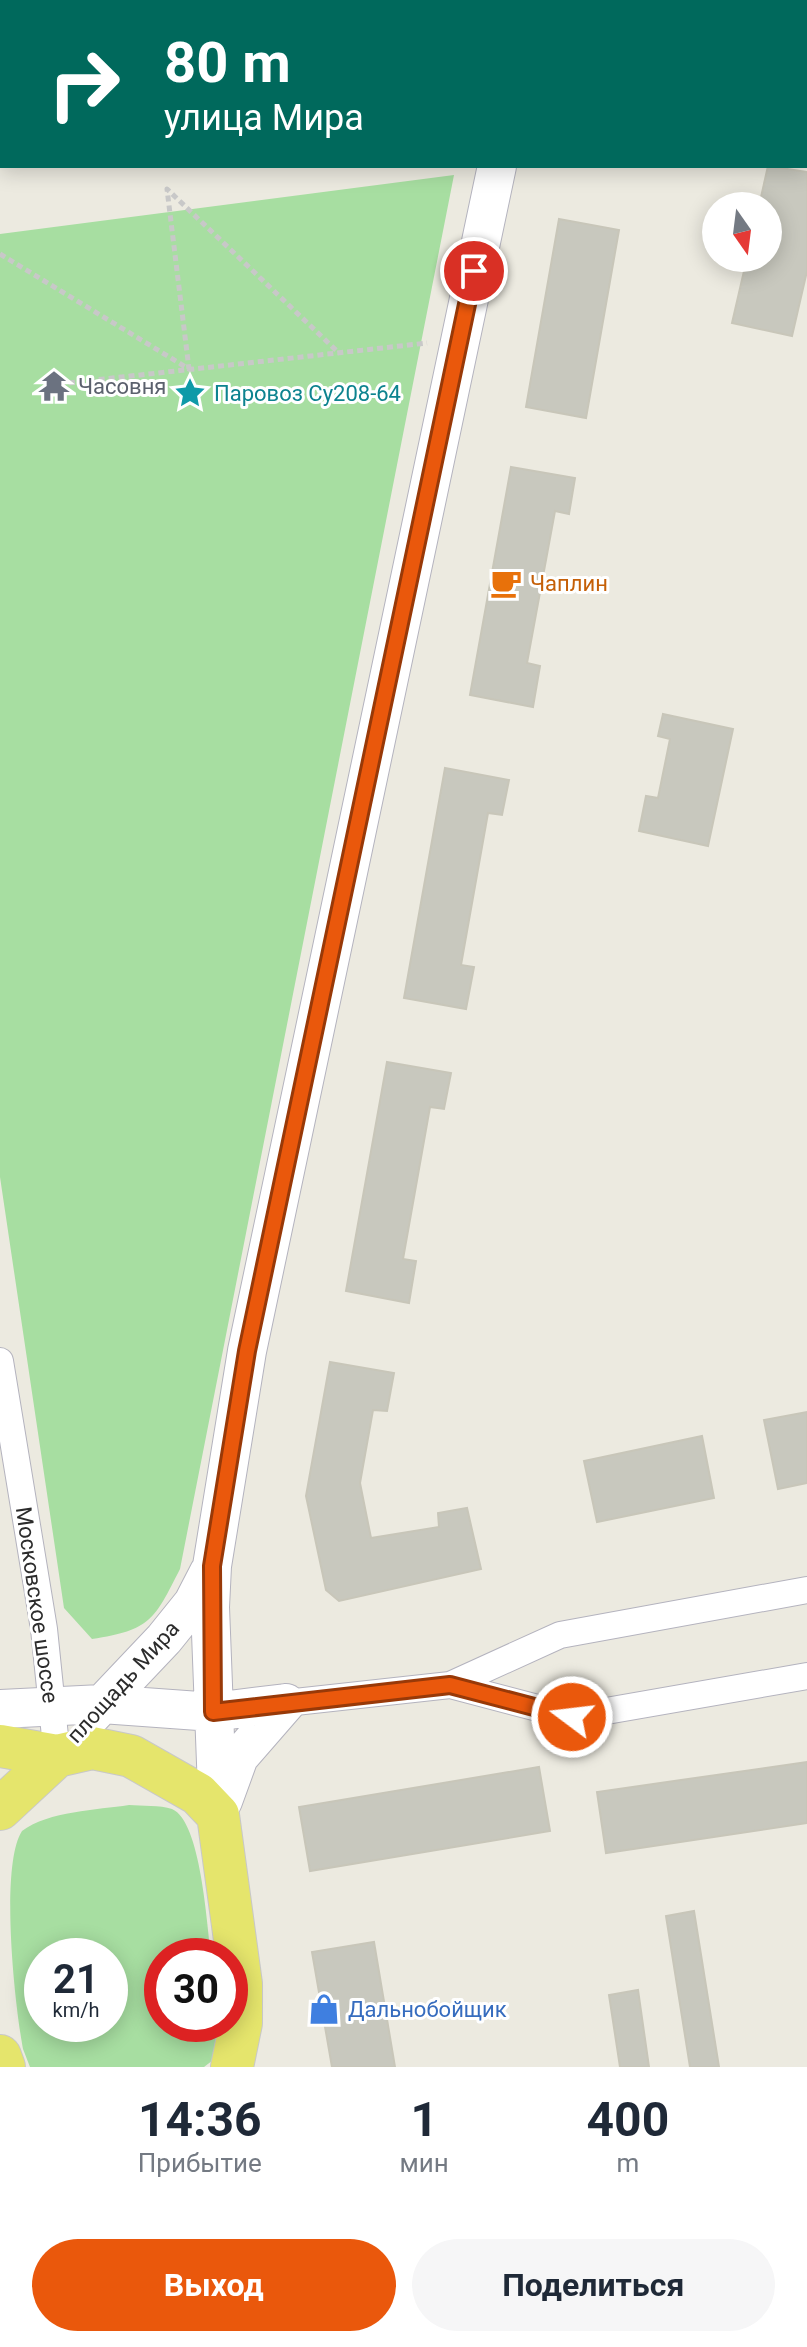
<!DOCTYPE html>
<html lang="ru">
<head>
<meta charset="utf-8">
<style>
	body { margin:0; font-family:Roboto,sans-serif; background:#f6f6f7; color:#1f2937; height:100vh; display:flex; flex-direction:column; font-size:30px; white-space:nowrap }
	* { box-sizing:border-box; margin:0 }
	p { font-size:26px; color:#747a83 }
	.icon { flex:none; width:44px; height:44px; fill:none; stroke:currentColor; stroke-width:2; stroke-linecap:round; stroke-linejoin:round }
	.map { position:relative; height:2067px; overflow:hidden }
	.drawer { display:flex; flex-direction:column; background:#fff; flex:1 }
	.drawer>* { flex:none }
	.top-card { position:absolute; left:0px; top:0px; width:808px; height:168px; box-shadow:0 4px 20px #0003; background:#00695c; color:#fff; overflow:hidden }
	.needle { width:52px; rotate:166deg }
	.tools { position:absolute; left:702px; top:192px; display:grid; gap:16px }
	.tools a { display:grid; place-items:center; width:80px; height:80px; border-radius:50%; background:#fff; box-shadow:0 4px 20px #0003; font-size:40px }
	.speed { position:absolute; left:24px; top:1938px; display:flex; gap:16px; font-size:40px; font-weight:700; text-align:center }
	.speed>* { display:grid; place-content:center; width:104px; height:104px; border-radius:50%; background:#fff; box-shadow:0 4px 20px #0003; line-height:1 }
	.speed small { font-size:20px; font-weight:400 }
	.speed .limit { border:12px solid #d22; background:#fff; color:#111 }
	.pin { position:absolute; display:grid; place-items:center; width:68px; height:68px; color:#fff; margin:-34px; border:4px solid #fff; border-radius:50%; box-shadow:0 2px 8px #0007 }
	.me { position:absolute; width:88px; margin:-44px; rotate:285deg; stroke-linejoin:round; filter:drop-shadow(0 0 6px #0008) }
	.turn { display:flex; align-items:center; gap:28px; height:168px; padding:0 32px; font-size:36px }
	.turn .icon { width:104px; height:104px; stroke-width:2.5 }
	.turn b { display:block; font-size:56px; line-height:68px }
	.eta { display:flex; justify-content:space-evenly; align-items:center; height:136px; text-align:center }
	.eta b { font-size:48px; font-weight:700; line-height:56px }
	.action { display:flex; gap:16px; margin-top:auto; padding:16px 32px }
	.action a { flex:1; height:92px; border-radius:48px; background:#ea580c; color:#fff; font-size:32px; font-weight:700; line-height:92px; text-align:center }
	.action a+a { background:#f6f6f7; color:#1f2937 }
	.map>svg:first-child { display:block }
</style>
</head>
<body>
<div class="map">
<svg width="807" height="2067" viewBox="0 0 807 2067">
	<rect width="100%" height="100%" fill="#eceae0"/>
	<path fill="#a7dea1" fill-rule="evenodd" d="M 454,175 L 180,1569 C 154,1620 151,1630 92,1639 L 64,1608 L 0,1177 L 0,234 Z
		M 129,1805 C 142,1806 160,1805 172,1809 C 201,1821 207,1926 211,1956 L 162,1956 L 162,2024 L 219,2024 L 217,2057 L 204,2067 L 30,2067 L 23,2049 C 14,2000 0,1865 22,1831 C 49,1811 97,1810 129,1805 ZM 42,1956 L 110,1956 L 110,2024 L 42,2024 Z"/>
	<path fill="#c8c8be" stroke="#c8c6b9" stroke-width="2" d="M 768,166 L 807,172 L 807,271 L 792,336 L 732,323 L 747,258 L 768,258 L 768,206 L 759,206 Z
		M 559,219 L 619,230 L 586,418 L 526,407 Z
		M 511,467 L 575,478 L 569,514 L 555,511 L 527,663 L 540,666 L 533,707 L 470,695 Z
		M 663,714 L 733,729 L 708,846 L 639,831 L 646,796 L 658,798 L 670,739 L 658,736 Z
		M 445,768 L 509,780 L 502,815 L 488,813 L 461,965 L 474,967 L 466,1009 L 404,998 Z
		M 387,1062 L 451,1073 L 444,1109 L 430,1107 L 403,1259 L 416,1261 L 409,1303 L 346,1291 Z
		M 330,1362 L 394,1373 L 387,1411 L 373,1410 L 360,1483 L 371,1538 L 439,1527 L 438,1513 L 467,1508 L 481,1569 L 339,1601 L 326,1590 L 306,1496 Z
		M 807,1412 L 807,1483 L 778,1489 L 764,1420 Z
		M 702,1436 L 714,1498 L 597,1522 L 584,1461 Z
		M 807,1762 L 807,1823 L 606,1853 L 597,1792 Z
		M 539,1767 L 550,1831 L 310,1871 L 299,1807 Z
		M 694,1911 L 719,2067 L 690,2067 L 666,1916 Z
		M 374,1942 L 395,2067 L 332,2067 L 312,1952 Z
		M 638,1990 L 649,2067 L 620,2067 L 609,1995 Z"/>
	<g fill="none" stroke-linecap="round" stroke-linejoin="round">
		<defs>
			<path id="street" d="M 0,1361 L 44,1629 L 57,1756
				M 450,1685 L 560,1635 L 807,1590
				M 286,1703 L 450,1685 L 572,1717 L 807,1676"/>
			<path id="secondary" d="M 533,2 L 533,0
				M 0,1709 L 102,1704 L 213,1712 L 286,1703
				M 92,1715 L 164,1639 L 193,1603 L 209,1572
				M 223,1801 L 239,1757 L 286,1703
				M 218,1815 L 210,1607 L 212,1566 L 247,1351 L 497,166"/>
			<path id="primary" d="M 0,1746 L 57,1756 L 92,1748 L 131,1756 L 198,1794 L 218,1815 L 241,1984 L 241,2023 L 232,2067
				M 0,1809 L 57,1756
				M 0,2056 L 4,2067"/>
		</defs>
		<use href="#street" stroke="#b4b3be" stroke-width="28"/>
		<use href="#secondary" stroke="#b4b3be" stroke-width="40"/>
		<use href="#primary" stroke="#c8c8c8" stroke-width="44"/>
		<path stroke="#c8c8c8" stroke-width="5" stroke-dasharray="6 4" stroke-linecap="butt" d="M 0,254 L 189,369 L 167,189 L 340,354
			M 59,384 L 427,343"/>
		<use href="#street" stroke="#fff" stroke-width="26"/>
		<use href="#secondary" stroke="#fff" stroke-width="38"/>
		<use href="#primary" stroke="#e5e56c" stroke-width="42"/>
	</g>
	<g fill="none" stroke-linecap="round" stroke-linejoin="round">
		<defs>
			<path id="route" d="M 474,271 L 247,1351 L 212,1566 L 213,1712 L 450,1685 L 572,1717"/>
		</defs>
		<use href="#route" stroke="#983908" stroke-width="20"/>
		<use href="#route" stroke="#ea580c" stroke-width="14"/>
	</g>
	<defs>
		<symbol id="temple-bare" viewBox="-9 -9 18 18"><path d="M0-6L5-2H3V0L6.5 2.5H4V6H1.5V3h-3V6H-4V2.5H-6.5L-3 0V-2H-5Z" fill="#6b7280" stroke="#fff" stroke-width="2.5" paint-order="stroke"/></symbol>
		<symbol id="sight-bare" viewBox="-9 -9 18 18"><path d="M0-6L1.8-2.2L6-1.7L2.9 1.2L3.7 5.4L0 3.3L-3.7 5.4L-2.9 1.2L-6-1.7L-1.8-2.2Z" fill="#0f9aa8" stroke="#fff" stroke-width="2.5" paint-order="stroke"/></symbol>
		<symbol id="cafe-bare" viewBox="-9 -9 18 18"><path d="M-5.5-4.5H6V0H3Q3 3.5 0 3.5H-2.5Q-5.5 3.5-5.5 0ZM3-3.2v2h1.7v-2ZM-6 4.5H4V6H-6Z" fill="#e8710a" stroke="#fff" stroke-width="2.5" paint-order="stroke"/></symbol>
		<symbol id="shop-bare" viewBox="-9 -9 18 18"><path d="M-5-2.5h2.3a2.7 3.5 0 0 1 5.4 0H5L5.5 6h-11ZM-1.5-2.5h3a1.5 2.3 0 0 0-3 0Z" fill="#3f7fe0" stroke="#fff" stroke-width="2.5" paint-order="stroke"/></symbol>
	</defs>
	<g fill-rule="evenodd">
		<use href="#temple-bare" x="32" y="364" width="44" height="44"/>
		<use href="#sight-bare" x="168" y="371" width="44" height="44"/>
		<use href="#cafe-bare" x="484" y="561" width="44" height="44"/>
		<use href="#shop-bare" x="302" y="1987" width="44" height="44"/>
	</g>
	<g text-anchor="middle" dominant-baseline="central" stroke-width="6" stroke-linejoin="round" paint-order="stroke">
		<g font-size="22" fill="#5b616d" stroke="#fff" text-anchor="start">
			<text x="78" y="386">Часовня</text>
		</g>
		<g font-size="22" fill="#0d838f" stroke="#fff" text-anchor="start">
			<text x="214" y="393">Паровоз Су208-64</text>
		</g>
		<g font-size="22" fill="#c56008" stroke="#fff" text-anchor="start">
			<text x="530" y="583">Чаплин</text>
		</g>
		<g font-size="22" fill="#2c2c2c" stroke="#fff">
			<text transform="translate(37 1605) rotate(82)">Московское шоссе</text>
			<text transform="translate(123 1682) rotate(-48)">площадь Мира</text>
		</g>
		<g font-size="22" fill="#366cbe" stroke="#fff" text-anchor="start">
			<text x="348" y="2009">Дальнобойщик</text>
		</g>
	</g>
</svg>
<div class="tools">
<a><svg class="needle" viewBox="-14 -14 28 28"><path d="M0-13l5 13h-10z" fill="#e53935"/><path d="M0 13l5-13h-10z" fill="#747a83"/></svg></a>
</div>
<div class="speed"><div>21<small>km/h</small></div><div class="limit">30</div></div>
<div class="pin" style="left:474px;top:271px;background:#d93025"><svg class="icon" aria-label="arrive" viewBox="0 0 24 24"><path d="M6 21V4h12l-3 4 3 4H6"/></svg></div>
<svg class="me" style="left:572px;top:1717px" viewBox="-20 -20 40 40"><circle r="17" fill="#ea580c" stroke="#fff" stroke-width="3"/><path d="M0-11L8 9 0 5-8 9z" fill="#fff"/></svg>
<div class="top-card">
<div class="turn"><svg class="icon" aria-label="right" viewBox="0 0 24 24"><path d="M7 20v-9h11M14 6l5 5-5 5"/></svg><div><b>80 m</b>улица Мира</div></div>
</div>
</div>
<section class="drawer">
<div class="eta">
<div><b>14:36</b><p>Прибытие</p></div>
<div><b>1</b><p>мин</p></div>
<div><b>400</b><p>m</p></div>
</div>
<div class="action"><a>Выход</a><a>Поделиться</a></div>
</section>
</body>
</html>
